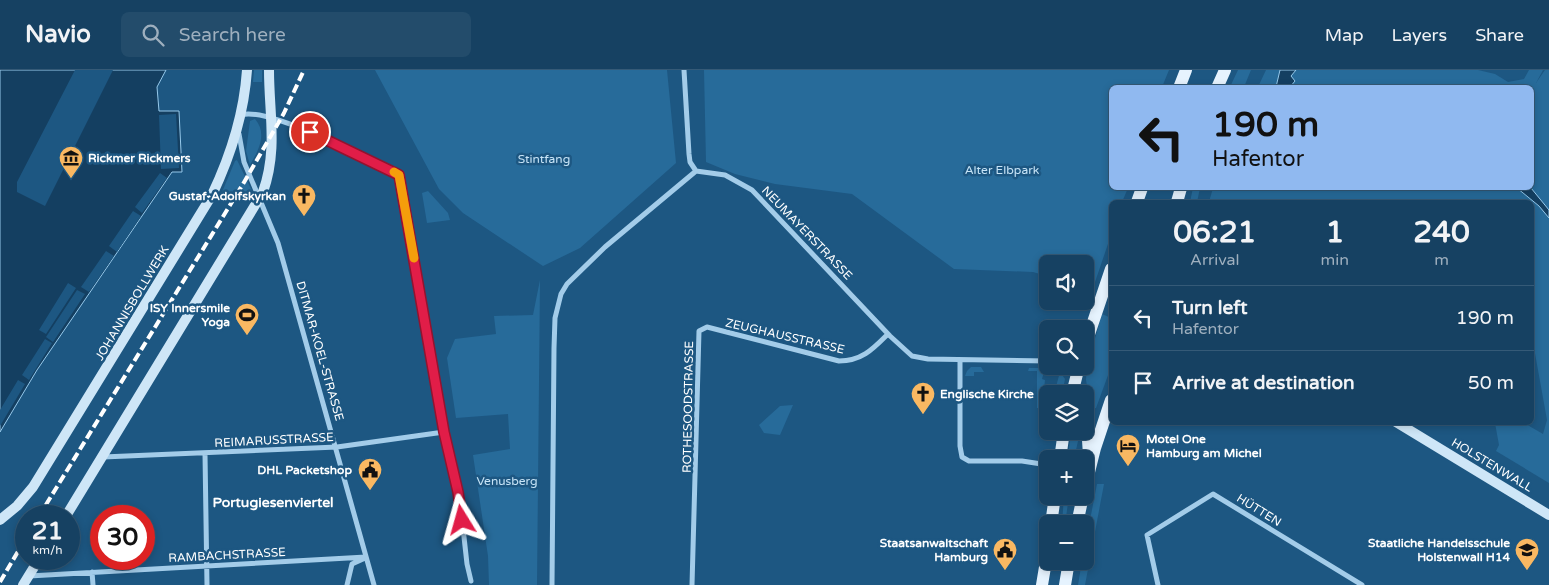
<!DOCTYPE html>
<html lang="en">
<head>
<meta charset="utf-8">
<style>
	body { margin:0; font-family:"Varela Round",sans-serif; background:#234c6b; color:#f1f3f6; height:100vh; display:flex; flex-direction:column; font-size:19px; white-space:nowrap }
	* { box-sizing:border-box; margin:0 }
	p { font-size:16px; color:#9eafbe }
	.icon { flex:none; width:28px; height:28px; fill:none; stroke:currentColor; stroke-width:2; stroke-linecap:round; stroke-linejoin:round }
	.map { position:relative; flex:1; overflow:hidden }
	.details { position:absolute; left:1109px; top:130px; width:425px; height:225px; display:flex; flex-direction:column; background:#164162; border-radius:8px; box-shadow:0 2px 8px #0003,0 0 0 1px #355a77 }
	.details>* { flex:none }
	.banner { position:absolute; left:1109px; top:15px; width:425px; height:105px; border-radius:8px; box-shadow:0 2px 8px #0003,0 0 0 1px #355a77; background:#90b9f0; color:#111; overflow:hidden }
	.buttons { position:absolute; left:1039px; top:185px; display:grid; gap:10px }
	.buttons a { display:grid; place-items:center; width:55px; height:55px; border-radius:8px; background:#164162; box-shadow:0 2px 8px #0003,0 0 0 1px #355a77; font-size:25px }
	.speed { position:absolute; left:15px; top:435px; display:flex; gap:10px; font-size:25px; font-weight:700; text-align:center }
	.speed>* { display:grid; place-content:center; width:65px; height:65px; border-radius:50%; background:#164162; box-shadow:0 2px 8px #0003,0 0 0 1px #355a77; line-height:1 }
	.speed small { font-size:12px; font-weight:400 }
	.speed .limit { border:8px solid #d22; background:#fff; color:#111 }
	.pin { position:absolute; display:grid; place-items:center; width:42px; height:42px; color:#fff; margin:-21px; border:2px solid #fff; border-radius:50%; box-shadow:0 1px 5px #0007 }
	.me { position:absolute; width:55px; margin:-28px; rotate:352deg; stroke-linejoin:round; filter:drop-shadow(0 0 4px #0008) }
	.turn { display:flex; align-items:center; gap:18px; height:105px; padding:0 20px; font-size:22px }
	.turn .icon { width:65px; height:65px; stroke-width:2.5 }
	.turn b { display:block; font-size:35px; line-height:42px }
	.eta { display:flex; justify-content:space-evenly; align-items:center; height:85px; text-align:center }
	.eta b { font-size:30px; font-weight:700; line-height:35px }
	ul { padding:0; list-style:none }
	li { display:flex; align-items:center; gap:15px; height:65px; padding:0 20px; border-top:1px solid #355a77 }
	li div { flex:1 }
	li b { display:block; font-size:19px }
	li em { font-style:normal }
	header { display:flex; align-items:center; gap:30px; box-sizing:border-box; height:70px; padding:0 25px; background:#164162; border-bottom:1px solid #355a77 }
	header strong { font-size:24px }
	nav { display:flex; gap:28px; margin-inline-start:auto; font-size:18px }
	.search { width:350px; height:45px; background:#234c6b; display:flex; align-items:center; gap:12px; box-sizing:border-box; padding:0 18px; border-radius:8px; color:#9eafbe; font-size:19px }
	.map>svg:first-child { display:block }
</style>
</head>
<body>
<header>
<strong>Navio</strong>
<div class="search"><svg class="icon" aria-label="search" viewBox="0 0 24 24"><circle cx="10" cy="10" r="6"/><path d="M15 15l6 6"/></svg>Search here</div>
<nav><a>Map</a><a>Layers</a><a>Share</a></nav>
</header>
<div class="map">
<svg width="1549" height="515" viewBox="0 0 1549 515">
	<rect width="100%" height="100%" fill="#1d5782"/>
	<path fill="#276b9a" d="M 254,0 L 262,0 L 262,12 L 253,12 Z
		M 375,0 L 667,0 L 676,93 L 580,178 L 543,196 L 463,143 L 439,119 Z
		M 704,0 L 1169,0 L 1162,17 L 1111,18 L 1111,118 L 1128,118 L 1122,132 L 1111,132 L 1111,165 L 1094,215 L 1085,214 L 1085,194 L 1048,194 L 1047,206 L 1033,202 L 954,199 L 852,124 L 775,114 L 735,104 L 706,92 Z
		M 1238,0 L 1251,0 L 1244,17 L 1230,17 Z
		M 1266,0 L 1478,0 L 1495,4 L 1508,12 L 1524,9 L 1529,0 L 1543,0 L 1536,13 L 1545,0 L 1549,0 L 1549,413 L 1496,381 L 1499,375 L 1495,353 L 1524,353 L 1543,364 L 1547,350 L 1531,261 L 1531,132 L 1454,132 L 1453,131 L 1442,132 L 1209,132 L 1213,118 L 1531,118 L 1531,18 L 1258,17 Z
		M 255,49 C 268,64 258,81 250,95 L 246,81 L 250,51 Z
		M 237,90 L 254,125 L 220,127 L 235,91 Z
		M 1193,118 L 1200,118 L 1197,132 L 1190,132 Z
		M 428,121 L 448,143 L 450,150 L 427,153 L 422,123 Z
		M 540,210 L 537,515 L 489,515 L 488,486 L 473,385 L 510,379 L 508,344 L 456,348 L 447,288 L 455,269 L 496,264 L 494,246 L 533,245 Z
		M 1102,244 L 1111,248 L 1111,297 L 1096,338 L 1091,339 L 1086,310 L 1087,296 Z
		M 971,297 L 981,297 L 984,302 L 974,302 L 974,306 L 965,306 L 967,301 Z
		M 1029,298 L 1045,298 L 1042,309 L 1045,310 L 1042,338 L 1037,338 L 1037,301 L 1028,301 Z
		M 1060,302 L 1065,309 L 1062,324 L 1054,324 Z
		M 793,335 L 780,365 L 764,363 L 759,355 L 780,336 Z
		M 1070,369 L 1078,371 L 1074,389 L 1068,389 Z
		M 1097,414 L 1104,414 L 1085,515 L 1078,515 L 1082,491 L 1085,491 L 1085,476 Z
		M 1064,426 L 1069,426 L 1065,454 L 1062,454 Z"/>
	<path fill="#143f61" stroke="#96c9eb" d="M 0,0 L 166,0 L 157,17 L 159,41 L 179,41 L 182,102 L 172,102 L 37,300 L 0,362 Z
		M 1280,0 L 1296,0 L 1291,6 L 1295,11 L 1290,17 L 1276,17 Z
		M 1517,118 L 1531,118 L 1549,140 L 1549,148 L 1539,136 Z"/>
	<path fill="#1d5782" d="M 75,0 L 113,0 L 45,136 L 17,122 L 17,112 Z
		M 176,44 L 179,98 L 161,99 L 159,45 Z
		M 160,103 L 167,108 L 142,143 L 135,137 Z
		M 133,141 L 141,146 L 117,182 L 109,176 Z
		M 106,181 L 114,186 L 89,222 L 81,217 Z
		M 68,213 L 76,218 L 46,264 L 39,260 Z
		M 77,220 L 85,224 L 53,272 L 46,267 Z
		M 45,269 L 52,273 L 29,310 L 22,305 Z
		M 18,310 L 25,314 L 0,356 L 0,340 Z"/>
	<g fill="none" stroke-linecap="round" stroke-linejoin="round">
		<path stroke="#a3cce9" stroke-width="5" d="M 684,0 L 689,84 L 690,92 L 696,101
			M 241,45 C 267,36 372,90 399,105 L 444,362 L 459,422 L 467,494 L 471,511
			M 239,64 L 244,92 L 278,173 L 374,515
			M 696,101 L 725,105 L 752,120 L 890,266 L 912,286 L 928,289 L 1048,291
			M 960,290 L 960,376 L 962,387 L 969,391 L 1022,391 L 1048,395
			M 205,384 L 207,515
			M 103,387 L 337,377 L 444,362
			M 92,502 L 93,515
			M 29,506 L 366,487
			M 347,515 L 352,494 L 363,489
			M 552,515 L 554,278 L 555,248 L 561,224 L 567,214 L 605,177 L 696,101
			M 692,515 L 699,261 L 707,257 L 839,291 C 862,291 873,279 888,264
			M 1158,515 L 1147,465 L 1213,424 L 1362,515"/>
		<path stroke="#cee6f7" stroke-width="10" d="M 1396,352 L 1549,445
			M 66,446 L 263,122 C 278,79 269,44 269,0
			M 0,450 L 17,436 L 33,417 L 212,125 C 231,85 244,45 247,0
			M 23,515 L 39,489"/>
		<path stroke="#e6f3fe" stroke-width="12" d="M 1179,18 L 1186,0
			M 1217,18 L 1225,0
			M 1137,132 L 1142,118
			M 1177,132 L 1181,118
			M 1085,276 L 1111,199
			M 1072,324 L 1079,296
			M 1085,325 L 1089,385
			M 1060,389 L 1064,361
			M 1085,418 L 1095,378 L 1111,330
			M 1051,454 L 1055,426
			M 1077,454 L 1083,426
			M 1042,515 L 1048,479
			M 1065,515 L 1069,491"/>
		<path stroke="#fff" stroke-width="4" stroke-dasharray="9 4" stroke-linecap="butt" d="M 39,446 L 243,114 L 284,43 L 304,0
			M 0,512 L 26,468"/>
	</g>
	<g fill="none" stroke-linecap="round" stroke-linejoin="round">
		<defs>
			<path id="route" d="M 310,62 L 399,105 L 444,362 L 458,422 L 462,450"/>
		</defs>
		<use href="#route" stroke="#92132f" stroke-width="12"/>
		<use href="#route" stroke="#e11d48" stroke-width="9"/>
		<path stroke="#f59e0b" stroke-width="9" d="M 394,102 L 399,105 L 414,188"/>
	</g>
	<defs>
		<symbol id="museum-pin" viewBox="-11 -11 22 30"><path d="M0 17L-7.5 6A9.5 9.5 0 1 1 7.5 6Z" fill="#f9b862" stroke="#1d5782"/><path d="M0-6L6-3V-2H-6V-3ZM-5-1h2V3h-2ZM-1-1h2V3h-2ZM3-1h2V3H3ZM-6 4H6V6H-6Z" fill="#111"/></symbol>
		<symbol id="church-pin" viewBox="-11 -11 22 30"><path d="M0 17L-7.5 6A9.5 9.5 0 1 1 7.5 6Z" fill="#f9b862" stroke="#1d5782"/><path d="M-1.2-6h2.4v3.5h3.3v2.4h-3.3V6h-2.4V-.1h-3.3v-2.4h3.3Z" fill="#111"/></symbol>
		<symbol id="stadium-pin" viewBox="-11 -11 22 30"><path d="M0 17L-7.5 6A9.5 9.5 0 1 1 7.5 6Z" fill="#f9b862" stroke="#1d5782"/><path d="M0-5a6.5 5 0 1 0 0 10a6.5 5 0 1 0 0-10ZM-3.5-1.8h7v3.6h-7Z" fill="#111"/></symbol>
		<symbol id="hotel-pin" viewBox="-11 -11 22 30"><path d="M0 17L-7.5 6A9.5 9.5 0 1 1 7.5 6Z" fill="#f9b862" stroke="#1d5782"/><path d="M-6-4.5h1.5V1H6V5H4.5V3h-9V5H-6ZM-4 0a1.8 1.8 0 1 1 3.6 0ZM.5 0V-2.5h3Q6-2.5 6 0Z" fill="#111"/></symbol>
		<symbol id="civic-pin" viewBox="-11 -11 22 30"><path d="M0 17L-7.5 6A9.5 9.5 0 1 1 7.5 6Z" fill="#f9b862" stroke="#1d5782"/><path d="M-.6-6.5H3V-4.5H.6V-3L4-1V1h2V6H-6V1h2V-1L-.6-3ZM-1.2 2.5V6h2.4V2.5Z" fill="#111"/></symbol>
		<symbol id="school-pin" viewBox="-11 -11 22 30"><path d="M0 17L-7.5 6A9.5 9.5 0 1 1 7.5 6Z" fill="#f9b862" stroke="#1d5782"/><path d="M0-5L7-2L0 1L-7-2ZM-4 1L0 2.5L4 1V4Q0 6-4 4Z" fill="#111"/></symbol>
	</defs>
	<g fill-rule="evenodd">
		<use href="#museum-pin" x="57" y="74" width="28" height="38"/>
		<use href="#church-pin" x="290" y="112" width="28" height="38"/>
		<use href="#stadium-pin" x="233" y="231" width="28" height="38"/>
		<use href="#church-pin" x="909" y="310" width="28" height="38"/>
		<use href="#hotel-pin" x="1114" y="362" width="28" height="38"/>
		<use href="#civic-pin" x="356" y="386" width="28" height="38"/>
		<use href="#civic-pin" x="991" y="466" width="28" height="38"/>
		<use href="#school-pin" x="1513" y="466" width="28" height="38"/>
	</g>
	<g text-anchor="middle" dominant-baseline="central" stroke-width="5" stroke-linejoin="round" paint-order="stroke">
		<g font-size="12" font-weight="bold" fill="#fff" stroke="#1d5782" text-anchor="end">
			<text x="88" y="88" text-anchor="start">Rickmer Rickmers</text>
			<text x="286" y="126">Gustaf-Adolfskyrkan</text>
			<text x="230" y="238">ISY Innersmile<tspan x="230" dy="14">Yoga</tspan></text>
			<text x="940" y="324" text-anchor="start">Englische Kirche</text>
			<text x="1146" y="369" text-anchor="start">Motel One<tspan x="1146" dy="14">Hamburg am Michel</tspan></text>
			<text x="352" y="400">DHL Packetshop</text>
			<text x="988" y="473">Staatsanwaltschaft<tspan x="988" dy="14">Hamburg</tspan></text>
			<text x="1510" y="473">Staatliche Handelsschule<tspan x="1510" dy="14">Holstenwall H14</tspan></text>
		</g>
		<g font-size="12" fill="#c7e4f7" stroke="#1d5782">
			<text x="544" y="89">Stintfang</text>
			<text x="1002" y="100">Alter Elbpark</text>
			<text x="507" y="411">Venusberg</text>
		</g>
		<g font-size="12" fill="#fff" stroke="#1d5782">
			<text transform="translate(807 163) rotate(46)">NEUMAYERSTRASSE</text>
			<text transform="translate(132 233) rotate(-59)">JOHANNISBOLLWERK</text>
			<text transform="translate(785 266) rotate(13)">ZEUGHAUSSTRASSE</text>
			<text transform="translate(320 281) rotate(74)">DITMAR-KOEL-STRASSE</text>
			<text transform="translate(688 337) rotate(-89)">ROTHESOODSTRASSE</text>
			<text transform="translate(274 370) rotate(-3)">REIMARUSSTRASSE</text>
			<text transform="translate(1492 395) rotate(31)">HOLSTENWALL</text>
			<text transform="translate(1259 440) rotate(32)">HÜTTEN</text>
			<text transform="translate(227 485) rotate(-3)">RAMBACHSTRASSE</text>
		</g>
		<g font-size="14" font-weight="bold" fill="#fff" stroke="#1d5782">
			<text x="273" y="432">Portugiesenviertel</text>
		</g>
	</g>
</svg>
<div class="buttons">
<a><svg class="icon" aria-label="sound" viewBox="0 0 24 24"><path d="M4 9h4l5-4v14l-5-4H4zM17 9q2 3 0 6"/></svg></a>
<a><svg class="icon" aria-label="search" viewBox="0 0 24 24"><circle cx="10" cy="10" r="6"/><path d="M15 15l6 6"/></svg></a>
<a><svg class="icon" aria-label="layers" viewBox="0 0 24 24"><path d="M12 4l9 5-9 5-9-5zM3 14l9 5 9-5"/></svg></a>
<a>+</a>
<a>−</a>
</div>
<div class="speed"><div>21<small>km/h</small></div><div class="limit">30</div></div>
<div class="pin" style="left:310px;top:62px;background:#d93025"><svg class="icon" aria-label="arrive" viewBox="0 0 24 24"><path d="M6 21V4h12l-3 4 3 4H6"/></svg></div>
<svg class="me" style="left:462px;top:450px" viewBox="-20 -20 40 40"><path d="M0-17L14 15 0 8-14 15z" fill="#e11d48" stroke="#fff" stroke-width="4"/></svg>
<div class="banner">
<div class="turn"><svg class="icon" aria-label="left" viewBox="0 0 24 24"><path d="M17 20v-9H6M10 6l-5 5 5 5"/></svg><div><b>190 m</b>Hafentor</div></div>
</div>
<section class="details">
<div class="eta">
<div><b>06:21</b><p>Arrival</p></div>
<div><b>1</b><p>min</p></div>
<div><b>240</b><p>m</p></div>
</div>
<ul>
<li><svg class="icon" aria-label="left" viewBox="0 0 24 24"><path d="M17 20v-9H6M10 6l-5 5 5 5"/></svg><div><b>Turn left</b><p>Hafentor</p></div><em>190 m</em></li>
<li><svg class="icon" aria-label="arrive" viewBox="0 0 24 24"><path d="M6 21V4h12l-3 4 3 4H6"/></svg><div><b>Arrive at destination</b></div><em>50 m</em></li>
</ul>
</section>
</div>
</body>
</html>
